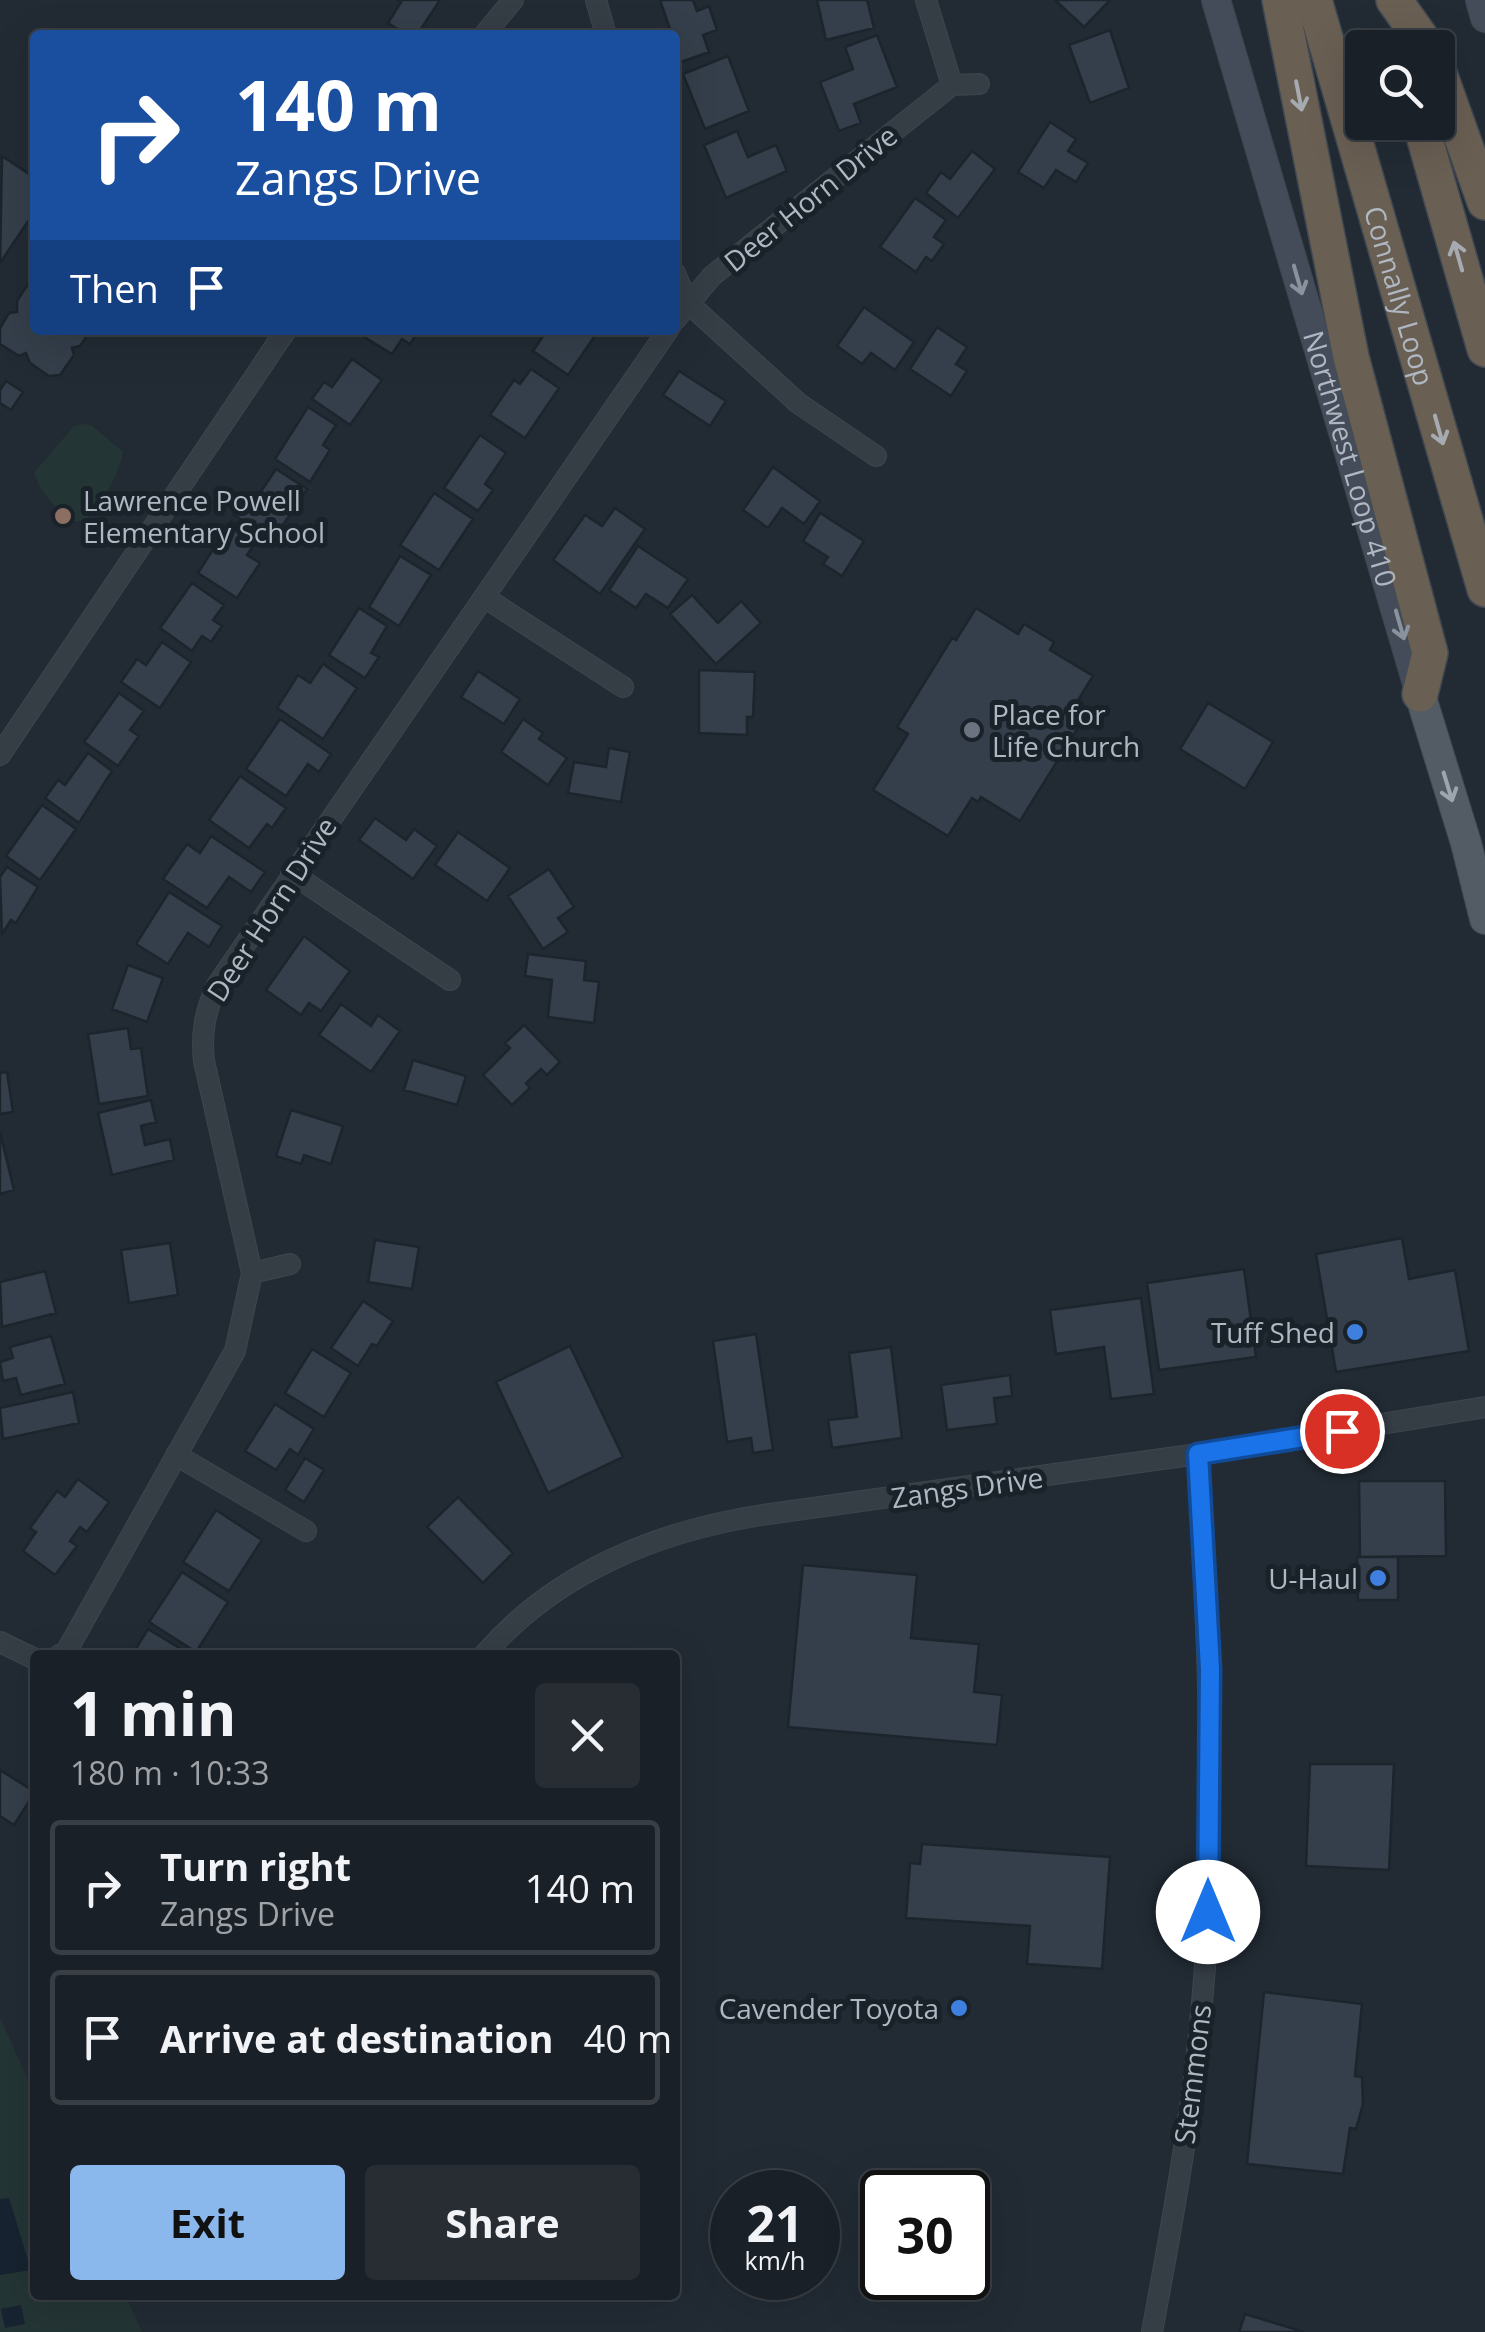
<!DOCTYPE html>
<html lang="en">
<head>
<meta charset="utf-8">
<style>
	body { margin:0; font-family:"Open Sans",sans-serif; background:#272d33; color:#f1f3f6; height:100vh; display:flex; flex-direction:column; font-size:38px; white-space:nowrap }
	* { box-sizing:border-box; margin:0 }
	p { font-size:32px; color:#9fa3a7 }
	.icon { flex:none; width:55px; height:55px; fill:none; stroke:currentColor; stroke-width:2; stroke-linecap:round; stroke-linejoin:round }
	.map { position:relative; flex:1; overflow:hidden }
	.drawer { position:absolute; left:30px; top:1650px; width:650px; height:650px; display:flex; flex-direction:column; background:#1a2027; border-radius:10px; box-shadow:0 10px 40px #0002,0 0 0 2px #383e44 }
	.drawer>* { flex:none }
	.hud { position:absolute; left:30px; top:30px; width:650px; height:305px; border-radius:10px; box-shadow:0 10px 40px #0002,0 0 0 2px #383e44; background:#1a4fa0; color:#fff; overflow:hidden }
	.controls { position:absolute; left:1345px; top:30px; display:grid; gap:20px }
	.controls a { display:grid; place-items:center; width:110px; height:110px; border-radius:10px; background:#1a2027; box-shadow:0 10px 40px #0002,0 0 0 2px #383e44; font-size:50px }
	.speed { position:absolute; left:710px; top:2170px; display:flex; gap:20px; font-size:50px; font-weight:700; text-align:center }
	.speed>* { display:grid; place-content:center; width:130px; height:130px; border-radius:50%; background:#1a2027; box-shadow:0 10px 40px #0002,0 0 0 2px #383e44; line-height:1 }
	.speed small { font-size:25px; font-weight:400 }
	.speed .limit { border:5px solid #111; border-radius:15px; background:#fff; color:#111 }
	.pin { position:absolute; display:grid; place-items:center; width:85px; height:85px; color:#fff; margin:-42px; border:5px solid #fff; border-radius:50%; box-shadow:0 2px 10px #0007 }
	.me { position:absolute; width:110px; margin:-55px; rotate:0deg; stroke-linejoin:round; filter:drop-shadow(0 0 8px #0008) }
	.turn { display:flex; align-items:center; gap:35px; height:210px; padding:0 40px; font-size:45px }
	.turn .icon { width:130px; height:130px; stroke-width:2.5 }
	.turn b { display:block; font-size:70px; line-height:85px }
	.then { display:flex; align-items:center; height:95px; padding:0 40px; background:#0003; gap:20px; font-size:38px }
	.round { display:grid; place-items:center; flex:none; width:105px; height:105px; border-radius:10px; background:#272d33 }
	.head { display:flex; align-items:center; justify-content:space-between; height:170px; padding:0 40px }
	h1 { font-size:60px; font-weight:700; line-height:75px }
	.primary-button { display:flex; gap:20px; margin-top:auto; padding:20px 40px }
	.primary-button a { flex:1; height:115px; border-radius:10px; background:#8ab7ec; color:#111; font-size:40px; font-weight:700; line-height:115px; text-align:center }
	.primary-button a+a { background:#272d33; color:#f1f3f6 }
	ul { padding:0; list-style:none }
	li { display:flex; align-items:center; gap:30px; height:135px; margin:0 20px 15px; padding:0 20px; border:5px solid #383e44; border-radius:10px }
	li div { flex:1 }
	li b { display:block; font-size:38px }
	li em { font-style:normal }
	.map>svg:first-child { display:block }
</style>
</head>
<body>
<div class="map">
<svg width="1485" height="2332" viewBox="0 0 1485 2332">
	<rect width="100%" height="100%" fill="#222b34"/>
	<path fill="#243535" d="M 82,424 L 91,425 L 123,452 C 121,467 101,510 89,517 C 80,523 74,521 65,520 L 40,487 L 34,473 L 74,426 Z
		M 0,2018 L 35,2095 L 35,2295 L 125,2295 L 142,2332 L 0,2332 Z"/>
	<path fill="#172330" d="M 9,2198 L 31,2270 L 0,2275 L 0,2199 Z
		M 21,2305 L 25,2324 L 5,2328 L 1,2309 Z"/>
	<path fill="#343f4b" stroke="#1c242c" stroke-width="2.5" d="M 398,0 L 440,0 L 417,35 L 407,35 L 388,23 L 401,2 Z
		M 660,0 L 693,0 L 697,11 L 709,6 L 717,30 L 703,35 L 709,52 L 681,62 L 675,35 L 672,35 Z
		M 817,0 L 867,0 L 874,28 L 826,40 Z
		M 1055,0 L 1110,0 L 1084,27 Z
		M 1110,30 L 1129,88 L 1090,103 L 1069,45 Z
		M 877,35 L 897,87 L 854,104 L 861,123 L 839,131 L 820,82 L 853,69 L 845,47 Z
		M 728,56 L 749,111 L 705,129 L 683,74 Z
		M 1050,122 L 1076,139 L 1068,151 L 1088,163 L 1076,182 L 1056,170 L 1044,188 L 1018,172 Z
		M 737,131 L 748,157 L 776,145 L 787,171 L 726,198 L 704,145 Z
		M 972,151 L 995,169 L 958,218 L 926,193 L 941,172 L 950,179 Z
		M 2,156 L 35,178 L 35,211 L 0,263 Z
		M 915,198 L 946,220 L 934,237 L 944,244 L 932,261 L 926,257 L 916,272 L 880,247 Z
		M 35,283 L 35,330 L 91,330 L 80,346 L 72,348 L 74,355 L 60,375 L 49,376 L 30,363 L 26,353 L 19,356 L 0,344 L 0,328 L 9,313 L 17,312 L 17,301 L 28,284 Z
		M 864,307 L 914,342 L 895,370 L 871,353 L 862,364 L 837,346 Z
		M 937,327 L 967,347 L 956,364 L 967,371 L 951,396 L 910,369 Z
		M 364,330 L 419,330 L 410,344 L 402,339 L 392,354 L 361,335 Z
		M 547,330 L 599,330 L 568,375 L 533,351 Z
		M 352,359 L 382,380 L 350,425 L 312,399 L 324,382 L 332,387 Z
		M 531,369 L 559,388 L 525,438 L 490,415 L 514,380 L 520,384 Z
		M 679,371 L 726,401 L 710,426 L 663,395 Z
		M 6,381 L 23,392 L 11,410 L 0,403 L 0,390 Z
		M 308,407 L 336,425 L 323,445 L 330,450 L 310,482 L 275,459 Z
		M 480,435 L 506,453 L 485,484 L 493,490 L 478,511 L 444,488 Z
		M 773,467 L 820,501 L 804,524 L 782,508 L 768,528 L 743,510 Z
		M 276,469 L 307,489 L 273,540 L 234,515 L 248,494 L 256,499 Z
		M 434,493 L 473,519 L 439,570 L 400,545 Z
		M 615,508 L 645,529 L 600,594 L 553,560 L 585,515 L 602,526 Z
		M 820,513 L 864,541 L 842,576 L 823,564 L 828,557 L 803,541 Z
		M 231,521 L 258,538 L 247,555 L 260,563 L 237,598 L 198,573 Z
		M 638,546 L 688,579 L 668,608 L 646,594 L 636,608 L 609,590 Z
		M 400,556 L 431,575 L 399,626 L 369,607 Z
		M 192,583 L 224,605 L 213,620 L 222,626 L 211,642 L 202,636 L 192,651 L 160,628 Z
		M 692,595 L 718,623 L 741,601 L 761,623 L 716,664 L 670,614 Z
		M 359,608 L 387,626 L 371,653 L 379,657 L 365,678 L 329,655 Z
		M 976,608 L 1018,634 L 1024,624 L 1054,642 L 1050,650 L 1093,676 L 1072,710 L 1084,718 L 1020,821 L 981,797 L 978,802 L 972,798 L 948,836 L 873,790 L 908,734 L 897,727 L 952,638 L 956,640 Z
		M 162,642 L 191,662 L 160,708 L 121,682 L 137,659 L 146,665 Z
		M 323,664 L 357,688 L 323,739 L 277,708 L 298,675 L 310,683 Z
		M 699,670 L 755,672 L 753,717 L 747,717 L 747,735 L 699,733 Z
		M 478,671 L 520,699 L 504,724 L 461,697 Z
		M 119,693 L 144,711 L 130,730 L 139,736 L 118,766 L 84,742 Z
		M 1208,703 L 1273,742 L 1245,789 L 1180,749 Z
		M 280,719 L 331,754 L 319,772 L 308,764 L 286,796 L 246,769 Z
		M 523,719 L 543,733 L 539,739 L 567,758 L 548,785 L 501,752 Z
		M 609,748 L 630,752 L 621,802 L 568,793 L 574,762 L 606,767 Z
		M 88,753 L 112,771 L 79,823 L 45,798 L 58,780 L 65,785 Z
		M 240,776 L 286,808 L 272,828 L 267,824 L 249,848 L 209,820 Z
		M 42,805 L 76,829 L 40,880 L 6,856 Z
		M 375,818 L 406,840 L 414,829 L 437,846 L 413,879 L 359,840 Z
		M 458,832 L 510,868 L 487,901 L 435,865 Z
		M 211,836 L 265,872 L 251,892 L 229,877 L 207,908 L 163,879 L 187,844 L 200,853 Z
		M 7,867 L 38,887 L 16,923 L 11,920 L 2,934 L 0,877 Z
		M 549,869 L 574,907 L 558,918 L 568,932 L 543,949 L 508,896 Z
		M 169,892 L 222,926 L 209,947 L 188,933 L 168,964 L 136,944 Z
		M 304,936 L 350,971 L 321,1011 L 309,1003 L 301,1015 L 266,990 Z
		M 528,954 L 586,961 L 584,980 L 599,982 L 594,1023 L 548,1017 L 552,980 L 525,976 Z
		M 128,965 L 163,978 L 147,1022 L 112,1009 Z
		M 341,1004 L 371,1026 L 378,1015 L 400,1031 L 371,1072 L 319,1035 Z
		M 524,1025 L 560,1062 L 547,1075 L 541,1069 L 526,1083 L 530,1088 L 512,1105 L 483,1075 L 510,1048 L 505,1043 Z
		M 128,1028 L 131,1049 L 141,1048 L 148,1096 L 99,1104 L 88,1034 Z
		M 413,1060 L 466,1076 L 457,1105 L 404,1090 Z
		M 7,1072 L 13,1112 L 0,1114 L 0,1073 Z
		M 151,1100 L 156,1122 L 141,1126 L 145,1145 L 170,1139 L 174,1160 L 112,1175 L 98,1113 Z
		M 291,1110 L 343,1126 L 331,1164 L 304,1155 L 301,1164 L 276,1156 Z
		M 0,1132 L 14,1190 L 0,1194 Z
		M 1402,1238 L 1409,1279 L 1455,1270 L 1469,1351 L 1336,1372 L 1316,1254 Z
		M 375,1240 L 419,1247 L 412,1289 L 368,1282 Z
		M 170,1243 L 178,1295 L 129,1303 L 121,1250 Z
		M 1244,1269 L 1256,1357 L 1159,1370 L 1147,1283 Z
		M 45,1271 L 56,1313 L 2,1327 L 0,1282 Z
		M 1141,1298 L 1154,1394 L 1111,1399 L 1104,1347 L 1056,1354 L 1050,1310 Z
		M 363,1301 L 393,1321 L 377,1346 L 372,1344 L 358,1366 L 331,1348 Z
		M 756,1334 L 773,1450 L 753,1453 L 751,1438 L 727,1442 L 713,1341 Z
		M 51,1336 L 65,1384 L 21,1395 L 16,1378 L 3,1381 L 0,1362 L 13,1358 L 10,1347 Z
		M 570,1346 L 623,1457 L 548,1493 L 496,1382 Z
		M 891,1347 L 902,1438 L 832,1448 L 828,1420 L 857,1417 L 849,1353 Z
		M 312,1349 L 351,1373 L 324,1417 L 285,1393 Z
		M 1010,1375 L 1012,1396 L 994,1398 L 997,1424 L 947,1430 L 941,1385 Z
		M 73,1392 L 79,1423 L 3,1439 L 0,1408 Z
		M 275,1404 L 314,1429 L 298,1455 L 290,1449 L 276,1470 L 245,1451 Z
		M 305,1458 L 324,1470 L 304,1502 L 285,1490 Z
		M 78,1479 L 109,1502 L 87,1532 L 80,1527 L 70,1541 L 77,1546 L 55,1575 L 23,1551 L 36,1532 L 30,1528 L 57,1491 L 65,1497 Z
		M 1359,1481 L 1445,1481 L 1446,1556 L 1360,1557 Z
		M 458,1497 L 513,1553 L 483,1583 L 427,1527 Z
		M 216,1510 L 262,1540 L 229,1591 L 183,1562 Z
		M 1357,1557 L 1398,1557 L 1398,1600 L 1358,1600 Z
		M 803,1565 L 917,1575 L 911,1638 L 979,1644 L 974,1692 L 1002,1695 L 997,1745 L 788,1727 Z
		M 182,1572 L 228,1602 L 196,1652 L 149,1622 Z
		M 148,1629 L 191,1655 L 132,1655 Z
		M 1310,1764 L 1394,1764 L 1389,1870 L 1306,1866 Z
		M 0,1770 L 35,1792 L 14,1825 L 0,1816 Z
		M 922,1844 L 1110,1857 L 1102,1969 L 1027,1964 L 1030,1926 L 906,1918 L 910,1863 L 920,1864 Z
		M 1264,1992 L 1362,2004 L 1355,2076 L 1362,2077 L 1363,2104 L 1356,2129 L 1350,2128 L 1343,2174 L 1247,2164 Z
		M 1245,2314 L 1304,2332 L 1239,2332 Z"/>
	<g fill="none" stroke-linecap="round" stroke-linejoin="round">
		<defs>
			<path id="minor" d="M 596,0 L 606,35
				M 926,0 L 952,85
				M 484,35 L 513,0
				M 952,85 L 979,84
				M 675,273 L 687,302 L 798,403 L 876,456
				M 675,320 L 712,276 L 952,85
				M 484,597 L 623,687
				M 0,755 L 286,330
				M 291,873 L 450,980
				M 252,1273 L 290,1264
				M 176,1455 L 306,1531
				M 0,1642 L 35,1659
				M 59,1655 L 66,1652 L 235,1351 L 252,1273 L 204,1061 C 201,1032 205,1012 217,985 L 668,330
				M 484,1655 C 554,1573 658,1531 762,1515 L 1198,1454 L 1485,1407
				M 1152,2332 C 1178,2193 1203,2052 1208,1910 C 1213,1758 1206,1606 1198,1454"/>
			<g id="secondary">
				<path id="s1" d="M 1216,0 L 1420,694"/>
				<path d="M 1480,0 L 1485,18"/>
			</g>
			<path id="primary" d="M 1420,694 L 1466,843 L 1485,919"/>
			<g id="motorway">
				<path d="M 1280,0 L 1351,357 L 1430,653 L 1420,694"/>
				<path id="s2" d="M 1314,0 L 1485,589"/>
				<path d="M 1394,0 L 1428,48"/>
				<path d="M 1438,70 L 1485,202"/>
				<path d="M 1420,122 L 1485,349"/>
			</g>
		</defs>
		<use href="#minor" stroke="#3e464f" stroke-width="22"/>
		<use href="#secondary" stroke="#3e464f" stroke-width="30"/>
		<use href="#primary" stroke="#3e464f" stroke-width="32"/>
		<use href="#motorway" stroke="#3f4850" stroke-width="38"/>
		<use href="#minor" stroke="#353d45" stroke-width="20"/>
		<use href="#secondary" stroke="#434c58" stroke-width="28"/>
		<use href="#primary" stroke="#535c65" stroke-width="30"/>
		<use href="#motorway" stroke="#6a5f53" stroke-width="35"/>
	</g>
	<defs><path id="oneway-shaft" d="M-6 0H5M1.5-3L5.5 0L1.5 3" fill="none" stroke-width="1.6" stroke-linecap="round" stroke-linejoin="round" transform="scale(2.5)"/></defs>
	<g stroke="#a5abb1">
		<use href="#oneway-shaft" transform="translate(1299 96) rotate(79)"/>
		<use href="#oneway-shaft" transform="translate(1458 256) rotate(-106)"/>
		<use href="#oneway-shaft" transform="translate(1439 430) rotate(74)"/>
	</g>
	<g stroke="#89929d">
		<use href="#oneway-shaft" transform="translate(1298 280) rotate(74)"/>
		<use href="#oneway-shaft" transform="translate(1400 625) rotate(74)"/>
	</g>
	<use stroke="#9da6af" href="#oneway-shaft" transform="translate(1448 787) rotate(73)"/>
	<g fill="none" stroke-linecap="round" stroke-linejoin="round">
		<defs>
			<path id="route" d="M 1208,1912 L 1210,1669 L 1198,1454 L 1342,1431"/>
		</defs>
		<use href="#route" stroke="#114b97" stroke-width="25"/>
		<use href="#route" stroke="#1a73e8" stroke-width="18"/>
	</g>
	<circle fill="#8d6e63" stroke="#1a2229" stroke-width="4" cx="63" cy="516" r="10"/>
	<circle fill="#6b7280" stroke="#1a2229" stroke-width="4" cx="972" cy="730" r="10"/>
	<g fill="#3f7fe0" stroke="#1a2229" stroke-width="4">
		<circle cx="1355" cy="1332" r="10"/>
		<circle cx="1378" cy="1578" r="10"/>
		<circle cx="959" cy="2008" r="10"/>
	</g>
	<g text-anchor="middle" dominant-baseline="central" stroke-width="10" stroke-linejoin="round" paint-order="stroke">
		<g font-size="28" fill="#afb8c2" stroke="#1a2229">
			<text transform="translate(810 198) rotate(-39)">Deer Horn Drive</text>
			<text stroke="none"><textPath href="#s2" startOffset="308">Connally Loop</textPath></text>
			<text stroke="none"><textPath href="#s1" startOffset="478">Northwest Loop 410</textPath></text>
			<text transform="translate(271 909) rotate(-57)">Deer Horn Drive</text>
			<text transform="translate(967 1487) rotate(-8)">Zangs Drive</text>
			<text transform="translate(1192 2074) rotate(-83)">Stemmons</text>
		</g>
		<g font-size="28" fill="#afb8c2" stroke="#1a2229" text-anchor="end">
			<text x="83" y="500" text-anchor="start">Lawrence Powell<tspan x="83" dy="32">Elementary School</tspan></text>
			<text x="992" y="714" text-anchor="start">Place for<tspan x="992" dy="32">Life Church</tspan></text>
			<text x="1335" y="1332">Tuff Shed</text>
			<text x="1358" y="1578">U-Haul</text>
			<text x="939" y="2008">Cavender Toyota</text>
		</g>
	</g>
</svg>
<div class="controls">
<a><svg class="icon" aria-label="search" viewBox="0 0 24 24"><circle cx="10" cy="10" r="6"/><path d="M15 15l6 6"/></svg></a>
</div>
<div class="speed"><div>21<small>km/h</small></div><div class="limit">30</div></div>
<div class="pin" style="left:1342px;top:1431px;background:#d93025"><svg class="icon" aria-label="arrive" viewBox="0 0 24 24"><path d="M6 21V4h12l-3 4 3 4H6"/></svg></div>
<svg class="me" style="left:1208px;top:1912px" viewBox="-20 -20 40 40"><circle r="19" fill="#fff"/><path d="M0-13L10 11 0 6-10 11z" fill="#1a73e8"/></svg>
<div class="hud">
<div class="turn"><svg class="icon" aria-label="right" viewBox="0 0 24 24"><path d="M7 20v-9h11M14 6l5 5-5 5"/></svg><div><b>140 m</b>Zangs Drive</div></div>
<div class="then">Then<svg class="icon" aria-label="arrive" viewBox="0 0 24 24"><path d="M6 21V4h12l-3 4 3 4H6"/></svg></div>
</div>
<section class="drawer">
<div class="head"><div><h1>1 min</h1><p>180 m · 10:33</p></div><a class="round"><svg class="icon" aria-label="close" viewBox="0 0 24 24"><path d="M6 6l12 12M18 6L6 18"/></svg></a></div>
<ul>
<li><svg class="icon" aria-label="right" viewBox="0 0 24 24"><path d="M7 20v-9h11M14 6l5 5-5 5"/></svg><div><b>Turn right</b><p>Zangs Drive</p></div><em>140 m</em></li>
<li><svg class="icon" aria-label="arrive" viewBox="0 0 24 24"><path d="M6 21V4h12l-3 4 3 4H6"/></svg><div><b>Arrive at destination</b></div><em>40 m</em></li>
</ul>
<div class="primary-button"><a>Exit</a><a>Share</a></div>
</section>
</div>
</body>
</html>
